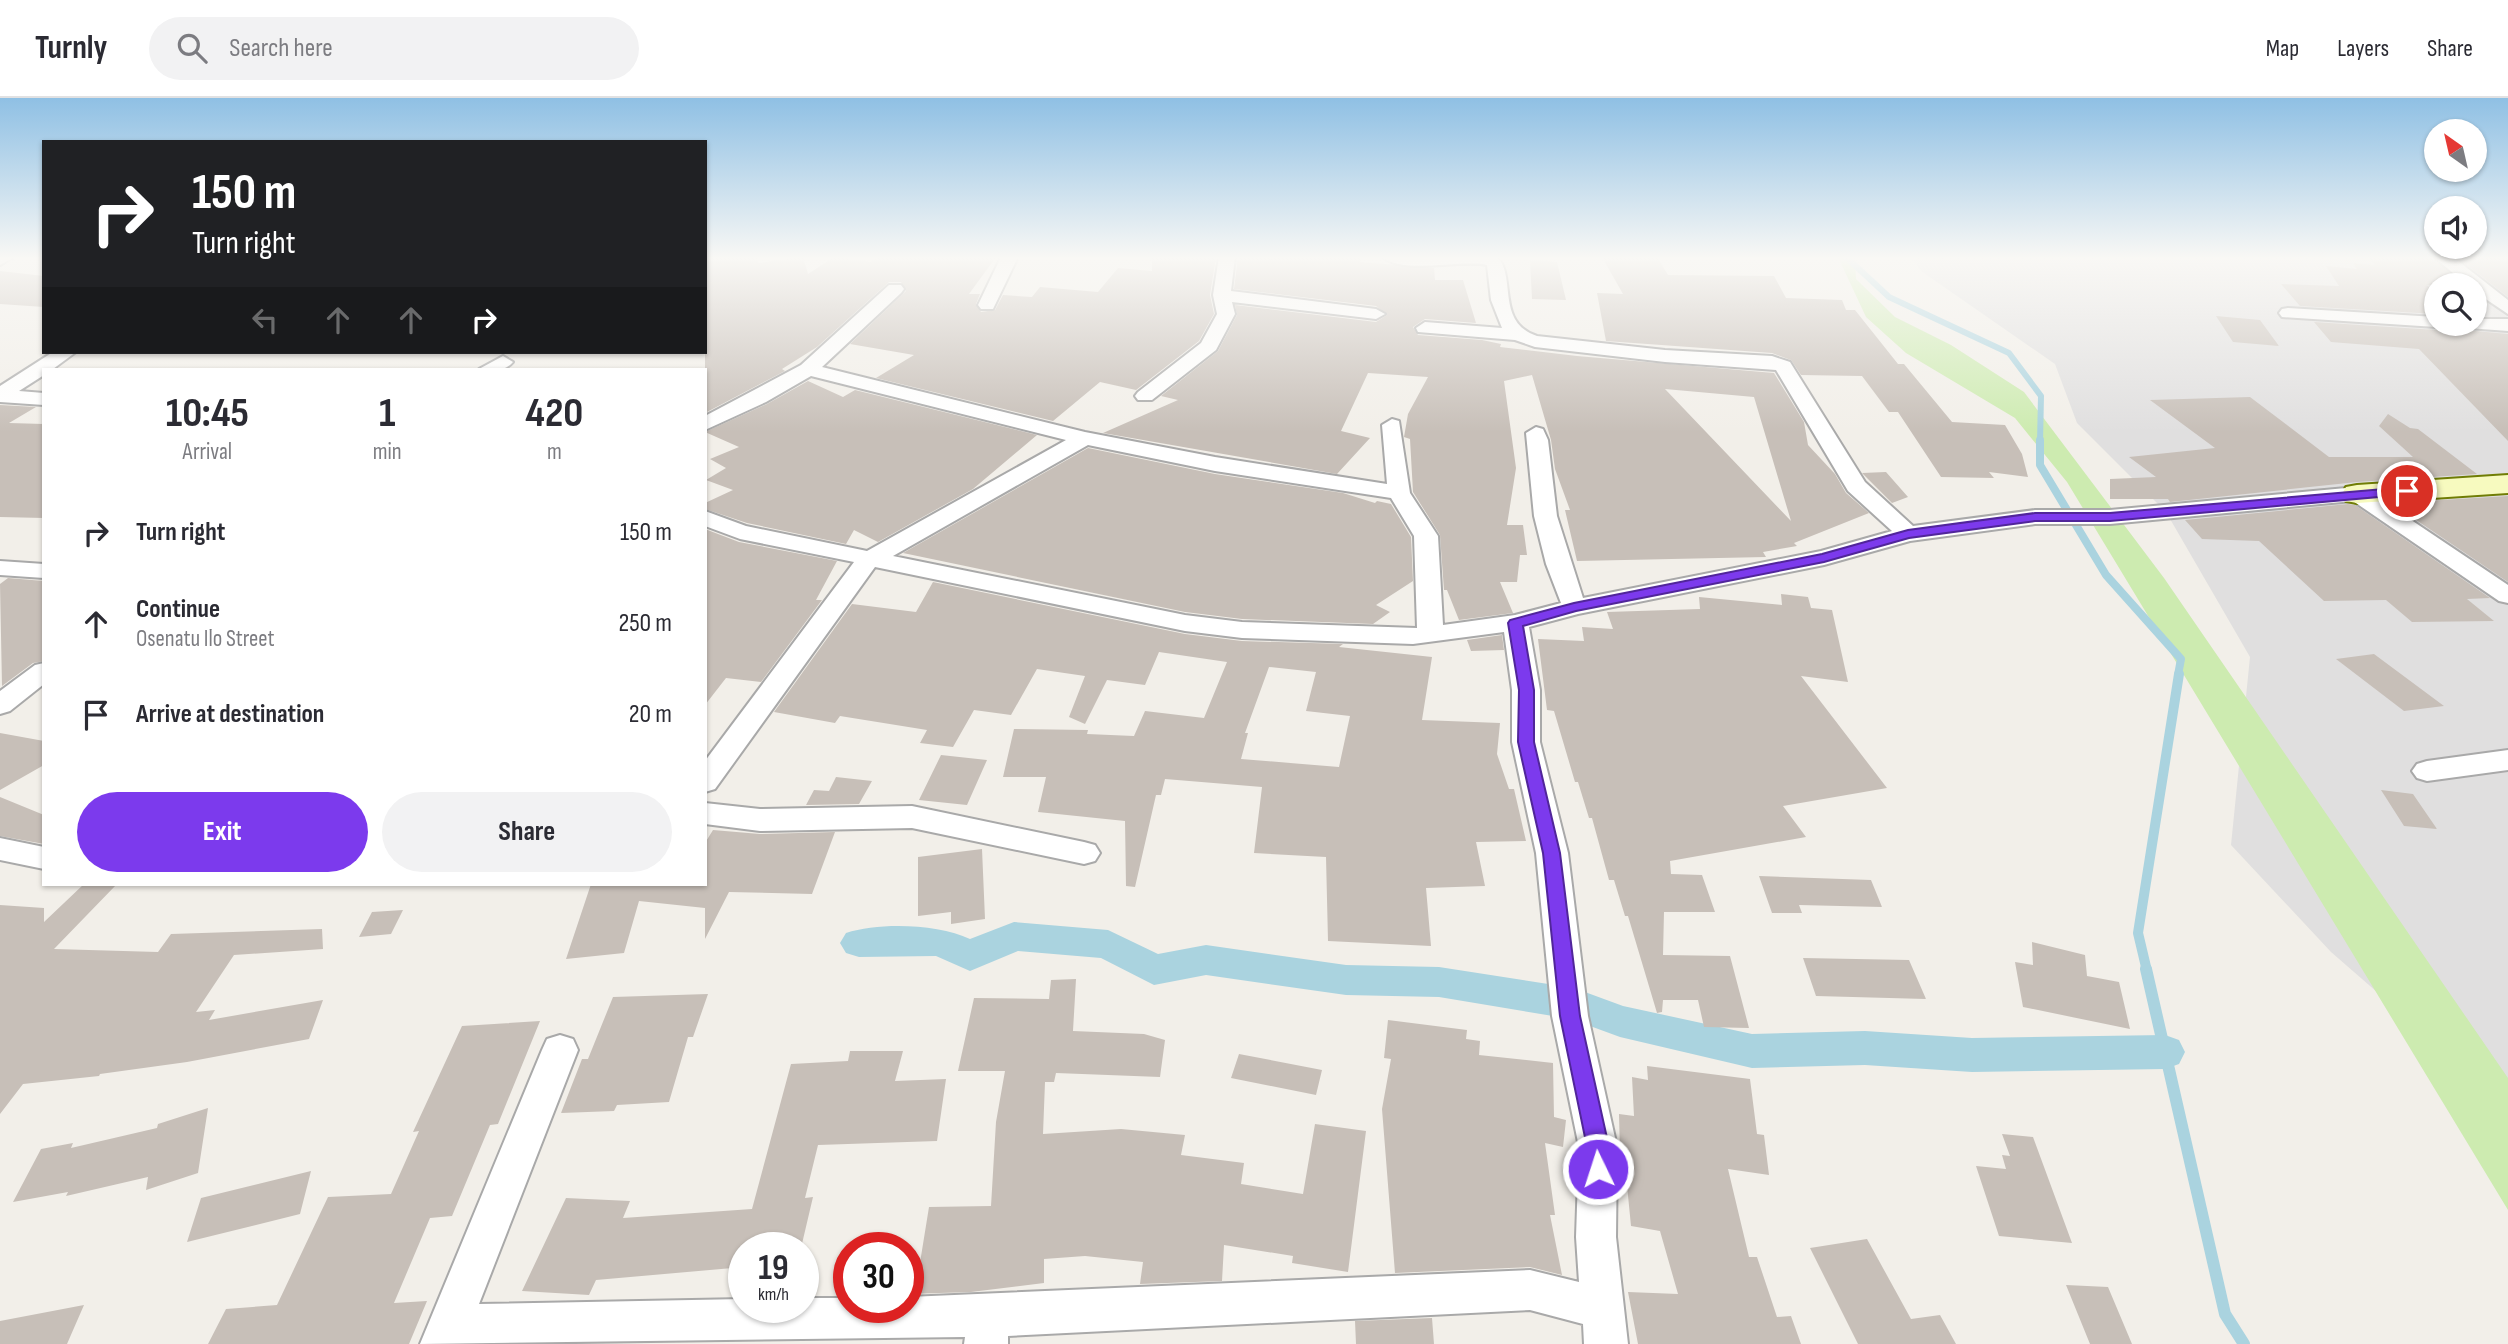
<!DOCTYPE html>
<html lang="en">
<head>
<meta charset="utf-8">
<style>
	body { margin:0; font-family:"Sofia Sans Condensed",sans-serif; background:#f2f2f3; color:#2b2b33; height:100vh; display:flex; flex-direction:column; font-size:26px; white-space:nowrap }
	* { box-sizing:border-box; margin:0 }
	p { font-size:23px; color:#7c7c81 }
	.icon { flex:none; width:38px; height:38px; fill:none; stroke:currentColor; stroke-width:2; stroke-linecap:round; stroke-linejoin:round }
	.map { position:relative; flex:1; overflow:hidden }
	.side { position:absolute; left:42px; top:270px; width:665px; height:518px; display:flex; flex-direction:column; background:#fff; border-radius:0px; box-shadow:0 2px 5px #0004 }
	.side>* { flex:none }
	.banner { position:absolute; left:42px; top:42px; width:665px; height:214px; border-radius:0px; box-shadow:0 2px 5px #0004; background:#202124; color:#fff; overflow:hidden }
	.needle { width:46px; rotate:326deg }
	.tools { position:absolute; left:2424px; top:21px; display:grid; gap:14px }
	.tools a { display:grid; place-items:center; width:63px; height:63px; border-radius:50%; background:#fff; box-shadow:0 2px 5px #0004; font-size:35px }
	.speed { position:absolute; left:728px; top:1134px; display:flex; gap:14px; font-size:35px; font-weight:700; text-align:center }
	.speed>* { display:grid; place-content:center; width:91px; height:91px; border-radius:50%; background:#fff; box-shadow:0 2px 5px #0004; line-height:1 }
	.speed small { font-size:18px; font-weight:400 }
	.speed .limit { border:10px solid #d22; background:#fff; color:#111 }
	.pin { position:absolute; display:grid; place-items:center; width:60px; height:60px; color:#fff; margin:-30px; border:4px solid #fff; border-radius:50%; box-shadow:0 2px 7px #0007 }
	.me { position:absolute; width:77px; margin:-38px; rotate:356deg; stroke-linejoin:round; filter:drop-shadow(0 0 5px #0008) }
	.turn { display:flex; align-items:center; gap:24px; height:147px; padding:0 35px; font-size:32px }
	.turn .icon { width:91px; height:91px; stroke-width:2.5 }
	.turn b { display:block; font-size:49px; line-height:60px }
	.lanes { display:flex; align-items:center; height:66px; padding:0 35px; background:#0003; justify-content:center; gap:35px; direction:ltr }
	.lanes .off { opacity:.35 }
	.eta { display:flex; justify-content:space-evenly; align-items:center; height:119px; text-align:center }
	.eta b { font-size:42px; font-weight:700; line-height:49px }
	.action { display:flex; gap:14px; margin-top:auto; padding:14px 35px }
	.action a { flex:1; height:80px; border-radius:42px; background:#7c3aed; color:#fff; font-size:28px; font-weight:700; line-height:80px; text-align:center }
	.action a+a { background:#f2f2f3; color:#2b2b33 }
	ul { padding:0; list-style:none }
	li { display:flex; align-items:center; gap:21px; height:91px; padding:0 35px }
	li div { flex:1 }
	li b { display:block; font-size:26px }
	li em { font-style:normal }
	header { display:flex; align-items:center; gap:42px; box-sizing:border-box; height:98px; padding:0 35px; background:#fff; border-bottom:2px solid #e1e1e2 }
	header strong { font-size:33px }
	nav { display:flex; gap:38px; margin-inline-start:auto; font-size:24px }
	.search { width:490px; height:63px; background:#f2f2f3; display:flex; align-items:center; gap:18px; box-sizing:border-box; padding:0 24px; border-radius:38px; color:#7c7c81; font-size:26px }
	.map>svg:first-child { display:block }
</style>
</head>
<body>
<header>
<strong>Turnly</strong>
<div class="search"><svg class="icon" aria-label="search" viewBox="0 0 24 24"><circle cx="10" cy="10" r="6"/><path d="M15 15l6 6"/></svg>Search here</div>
<nav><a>Map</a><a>Layers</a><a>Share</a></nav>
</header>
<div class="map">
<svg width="2508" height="1246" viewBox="0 0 2508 1246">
	<rect width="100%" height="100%" fill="#f2efe9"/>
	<path fill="#e0dfdf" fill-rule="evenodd" d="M 1912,159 L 2508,159 L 2508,1008 L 2331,854 L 2231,747 L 2250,559 L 2166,414 L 2077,325 L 2055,266 L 1921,173 ZM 2436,187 L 2474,187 L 2474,226 L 2436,226 Z"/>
	<path fill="#cdebb0" d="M 1838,159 L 1855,159 L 1856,181 L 1895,219 L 1951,247 L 2024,294 L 2164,480 L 2508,980 L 2508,1112 L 2067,384 L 2015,320 L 1906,255 L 1866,219 Z"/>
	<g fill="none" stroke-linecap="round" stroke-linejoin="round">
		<path stroke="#aad3df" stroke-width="6" d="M 1846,159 L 1889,199 L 2009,255 L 2041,298 L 2040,344"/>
		<path stroke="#aad3df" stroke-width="8" d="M 2040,342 L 2040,367 L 2106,477 L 2181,561 L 2178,577"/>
		<path stroke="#aad3df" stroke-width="10" d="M 2147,873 L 2138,835 L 2179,576"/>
		<path stroke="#aad3df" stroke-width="12" d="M 2146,871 L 2225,1216 L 2244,1246"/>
		<path fill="#aad3df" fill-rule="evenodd" d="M 1014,824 L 1108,832 L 1158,856 L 1206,847 L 1346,867 L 1439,869 L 1574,890 L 1623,908 L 1752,936 L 1865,933 L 1972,940 L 2165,937 L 2179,942 L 2185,954 L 2179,966 L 2165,971 L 1972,974 L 1865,967 L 1752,970 L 1620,939 L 1571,921 L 1439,899 L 1346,897 L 1206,877 L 1154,887 L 1101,860 L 1018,853 L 970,873 L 936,858 L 859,859 L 846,855 L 840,845 L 846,835 C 880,824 938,826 970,841 Z"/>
	</g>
	<path fill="#c7bfb8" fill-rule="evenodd" d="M 705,159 L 757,159 L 758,165 L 803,159 L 808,176 L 834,159 L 871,164 L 879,159 L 996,159 L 969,196 L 980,196 L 976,206 L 981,214 L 995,212 L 1003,197 L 1032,199 L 1040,189 L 1098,194 L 1118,170 L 1152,173 L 1152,159 L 1216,159 L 1210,197 L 1214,216 L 1199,243 L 1136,292 L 1100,284 L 1053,323 L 876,280 L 914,257 L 850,246 L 906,193 L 901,184 L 889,184 L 817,249 L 782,271 L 785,273 L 705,315 Z
		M 1238,159 L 1362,159 L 1360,164 L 1434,170 L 1435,182 L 1463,182 L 1476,225 L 1425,221 L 1413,229 L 1418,237 L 1482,242 L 1501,246 L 1500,249 L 1577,258 L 1774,275 L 1804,324 L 1808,347 L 1835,376 L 1846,395 L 1869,415 L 1794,445 L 1797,448 L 1763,454 L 1766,459 L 1577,463 L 1565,412 L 1570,412 L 1555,371 L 1551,342 L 1532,277 L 1504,283 L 1516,370 L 1507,427 L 1523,427 L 1527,457 L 1520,457 L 1517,484 L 1500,484 L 1513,515 L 1459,522 L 1447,492 L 1444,492 L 1440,437 L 1413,394 L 1410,341 L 1404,339 L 1408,316 L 1428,279 L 1368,275 L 1341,333 L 1370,340 L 1337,376 L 1103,335 L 1178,302 L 1161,298 L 1218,253 L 1237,217 L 1235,207 L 1376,224 L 1387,217 L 1376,208 L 1234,191 ZM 1665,291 L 1754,299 L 1791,423 Z
		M 1602,159 L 1657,159 L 1668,177 L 1774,178 L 1786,200 L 1842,202 L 1846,212 L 1855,212 L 1898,266 L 1904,266 L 1952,324 L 2005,327 L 2022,356 L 2028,379 L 1989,374 L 1994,380 L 1941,379 L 1898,314 L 1889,314 L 1862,278 L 1801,277 L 1791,262 L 1772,255 L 1606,243 L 1597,195 L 1623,196 Z
		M 2369,159 L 2432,159 L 2463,187 L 2427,187 L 2436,198 L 2436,216 L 2300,208 L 2281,186 L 2339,188 L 2326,168 L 2357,171 L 2353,165 L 2375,167 Z
		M 2458,160 L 2508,160 L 2508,199 Z
		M 1530,162 L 1557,164 L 1566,202 L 1532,201 Z
		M 0,173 L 44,178 L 44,209 L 0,206 Z
		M 2216,218 L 2260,222 L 2279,248 L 2233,244 Z
		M 2314,224 L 2436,232 L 2447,226 L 2459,226 L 2464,232 L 2508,236 L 2508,343 L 2419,251 L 2331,244 Z
		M 808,283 L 843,299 L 855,292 L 1037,337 L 973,391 L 878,444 L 854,432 L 846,446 L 747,425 L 705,411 L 705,405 L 733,392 L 706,382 L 726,370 L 710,361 L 739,349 L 705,334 L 767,306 Z
		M 2250,299 L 2329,359 L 2413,359 L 2379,328 L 2388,316 L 2410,330 L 2418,331 L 2477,376 L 2357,384 L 2170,404 L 2168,401 L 2110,401 L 2110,381 L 2156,379 L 2129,359 L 2215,350 L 2150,302 Z
		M 0,307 L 36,309 L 9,325 L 44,326 L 44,420 L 0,419 Z
		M 1088,350 L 1215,376 L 1343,395 L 1375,405 L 1377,403 L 1391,406 L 1411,439 L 1413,483 L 1376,507 L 1390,514 L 1373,526 L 1242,521 L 1185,514 L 903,455 Z
		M 1886,374 L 1908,399 L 1892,405 L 1862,375 Z
		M 2508,398 L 2508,484 L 2391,405 Z
		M 2348,406 L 2355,407 L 2490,500 L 2467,501 L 2494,523 L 2412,524 L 2386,502 L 2324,503 L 2259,443 L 2202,441 L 2185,422 Z
		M 705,431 L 739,444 L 837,463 L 816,502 L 822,502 L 761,584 L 726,580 L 705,607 Z
		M 8,480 L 44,483 L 44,563 L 33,565 L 2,588 L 0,486 Z
		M 933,484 L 1185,536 L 1242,543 L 1343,546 L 1339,549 L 1432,559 L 1422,622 L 1500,625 L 1497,656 L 1509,691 L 1514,691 L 1526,743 L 1476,744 L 1485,788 L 1426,790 L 1431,848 L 1328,843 L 1326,759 L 1254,755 L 1262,689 L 1165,681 L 1161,697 L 1156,697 L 1135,789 L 1126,788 L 1125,723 L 1038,714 L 1046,679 L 1003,679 L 1014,631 L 1088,632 L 1087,636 L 1134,638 L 1145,613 L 1204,620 L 1227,564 L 1159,554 L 1145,587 L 1107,582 L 1085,626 L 1069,619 L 1085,578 L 1037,571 L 1011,617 L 974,612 L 953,649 L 920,645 L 927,632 L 840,618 L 835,625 L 774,614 L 852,506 L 916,514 ZM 1269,569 L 1316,574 L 1306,613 L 1350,618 L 1339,669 L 1241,661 L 1248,635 L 1245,635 Z
		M 1781,496 L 1808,499 L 1811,510 L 1832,512 L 1848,584 L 1801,578 L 1887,690 L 1783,708 L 1806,739 L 1670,763 L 1671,776 L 1702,777 L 1715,814 L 1664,814 L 1663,857 L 1730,858 L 1749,930 L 1704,929 L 1698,902 L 1663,902 L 1662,914 L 1657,915 L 1628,818 L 1625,818 L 1614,782 L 1609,782 L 1592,720 L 1589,720 L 1578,684 L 1575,684 L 1554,613 L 1547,612 L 1538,541 L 1584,543 L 1582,529 L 1613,531 L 1607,514 L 1700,511 L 1699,499 L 1782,507 Z
		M 1502,537 L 1504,552 L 1471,553 L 1467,542 Z
		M 2374,556 L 2444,608 L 2404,613 L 2336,561 Z
		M 0,635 L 44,643 L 44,667 L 0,692 Z
		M 941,657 L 987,662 L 967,707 L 919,702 Z
		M 836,679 L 872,683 L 859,706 L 806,707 L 814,692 L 829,693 Z
		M 2381,692 L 2413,696 L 2437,731 L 2404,728 Z
		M 0,699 L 44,717 L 44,746 L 0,738 Z
		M 713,732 L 760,736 L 835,734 L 812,796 L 729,794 L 705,841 L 705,810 L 639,803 L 624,855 L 566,861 L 591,786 L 705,786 L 705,745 Z
		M 982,751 L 985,821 L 951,826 L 951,814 L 918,818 L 918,759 Z
		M 1759,778 L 1871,782 L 1882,809 L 1799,807 L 1802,815 L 1772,815 Z
		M 84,786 L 117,786 L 54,851 L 158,854 L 171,836 L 322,831 L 323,851 L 234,857 L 196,914 L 215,912 L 209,922 L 323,902 L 309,941 L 187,964 L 100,976 L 99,978 L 23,986 L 0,1016 L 0,807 L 44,810 L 44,824 Z
		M 403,812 L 391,836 L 359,839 L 372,814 Z
		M 2032,844 L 2085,857 L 2087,878 L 2119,884 L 2130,931 L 2023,909 L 2015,864 L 2033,867 Z
		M 1803,860 L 1909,862 L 1926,901 L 1816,898 Z
		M 1076,881 L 1073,933 L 1144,936 L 1165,942 L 1160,979 L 1056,975 L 1054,984 L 1045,984 L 1043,1036 L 1121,1031 L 1185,1037 L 1181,1057 L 1244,1065 L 1241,1086 L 1303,1096 L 1315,1026 L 1366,1033 L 1348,1174 L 1292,1165 L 1293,1158 L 1224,1147 L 1222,1183 L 1140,1186 L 1143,1164 L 1085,1158 L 1044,1161 L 1044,1185 L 971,1194 L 908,1196 L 908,1178 L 918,1177 L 929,1109 L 991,1108 L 996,1024 L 1005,973 L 958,973 L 974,900 L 1049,901 L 1051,882 Z
		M 708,896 L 693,939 L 688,939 L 669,1004 L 617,1007 L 614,1013 L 561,1015 L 582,961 L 588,961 L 613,899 Z
		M 1388,922 L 1467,932 L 1466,941 L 1480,943 L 1479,957 L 1553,965 L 1554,1019 L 1566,1022 L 1563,1049 L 1545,1045 L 1555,1117 L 1550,1117 L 1562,1177 L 1530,1169 L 1395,1175 L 1382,1011 L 1391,961 L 1384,960 Z
		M 540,923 L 498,1026 L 490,1027 L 452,1118 L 430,1120 L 394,1205 L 427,1203 L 409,1246 L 208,1246 L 226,1211 L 277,1207 L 328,1099 L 391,1096 L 419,1033 L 413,1034 L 462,928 Z
		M 850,953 L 903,953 L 895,983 L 946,981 L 937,1043 L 818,1047 L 805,1100 L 813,1099 L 801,1150 L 744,1150 L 744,1169 L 596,1182 L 589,1197 L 522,1193 L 566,1100 L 630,1103 L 623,1120 L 752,1111 L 791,966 L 848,963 Z
		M 1239,956 L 1322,972 L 1316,997 L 1231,980 Z
		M 1647,968 L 1750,981 L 1757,1036 L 1764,1037 L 1769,1077 L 1728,1071 L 1749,1159 L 1757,1159 L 1777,1219 L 1791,1218 L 1801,1246 L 1638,1246 L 1628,1194 L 1678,1196 L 1660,1133 L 1631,1128 L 1624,1057 L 1620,1056 L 1619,1016 L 1634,1018 L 1632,979 L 1648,982 Z
		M 208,1010 L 198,1075 L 146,1092 L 148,1079 L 66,1098 L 68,1094 L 13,1104 L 41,1051 L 73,1045 L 71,1050 L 157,1030 L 158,1026 Z
		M 2002,1036 L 2033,1039 L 2072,1145 L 1999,1138 L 1976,1068 L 2006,1071 L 2002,1057 L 2010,1058 Z
		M 311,1073 L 300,1116 L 187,1144 L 201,1100 Z
		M 1867,1141 L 1911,1221 L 1940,1217 L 1956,1246 L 1858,1246 L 1810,1150 Z
		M 2066,1187 L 2108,1189 L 2132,1246 L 2090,1246 Z
		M 84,1207 L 67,1246 L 0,1246 L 0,1223 Z
		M 1432,1220 L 1434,1246 L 1356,1246 L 1355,1223 Z"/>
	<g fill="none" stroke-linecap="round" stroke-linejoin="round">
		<defs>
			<path id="street" d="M 0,159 L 14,159 L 0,167 Z
				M 1001,159 L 1018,159 L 993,211 L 981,211 L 978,207 Z
				M 1219,159 L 1235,159 L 1231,193 L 1376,211 L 1385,216 L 1376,221 L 1232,204 L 1235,216 L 1216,252 L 1152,302 L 1138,302 L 1135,298 L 1138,294 L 1201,245 L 1217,216 L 1213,197 Z
				M 1383,159 L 1497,159 C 1517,178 1495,224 1537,238 L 1665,252 L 1772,258 L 1790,264 L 1865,384 L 1913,428 L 2035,412 L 2110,412 L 2357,389 L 2365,391 L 2508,487 L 2508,505 L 2499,503 L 2353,403 L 2110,426 L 2035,426 L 1910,443 L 1824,467 L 1578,516 L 1529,529 L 1540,592 L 1540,644 L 1568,755 L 1588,918 L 1617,1049 L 1616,1139 L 1628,1246 L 1584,1246 L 1583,1226 L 1530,1212 L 1008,1238 L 1008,1246 L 964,1246 L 965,1239 L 420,1246 L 542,952 L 547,941 L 560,937 L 573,941 L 578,952 L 479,1206 L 744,1201 L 744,1209 L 803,1209 L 803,1200 L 849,1200 L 849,1209 L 908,1209 L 908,1199 L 1530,1172 L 1579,1184 L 1576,1139 L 1579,1049 L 1552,918 L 1536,755 L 1512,644 L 1512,592 L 1504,534 L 1413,546 L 1242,540 L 1185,533 L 875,469 L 715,691 L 705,694 L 705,663 L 854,464 L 740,441 L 705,428 L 705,413 L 746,428 L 867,453 L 1066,342 L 811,278 L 766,304 L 705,332 L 705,318 L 801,267 L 889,187 L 901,187 L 904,191 L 901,195 L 822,269 L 1085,334 L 1215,359 L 1387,386 L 1382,327 L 1392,321 L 1399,323 L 1410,395 L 1438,438 L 1443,527 L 1515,517 L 1561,505 L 1546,466 L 1534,418 L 1526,335 L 1536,329 L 1543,331 L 1548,342 L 1557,418 L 1583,500 L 1821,453 L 1892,433 L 1848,393 L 1776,272 L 1665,264 L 1535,249 L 1515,242 L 1418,234 L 1416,230 L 1425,224 L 1502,230 L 1491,202 L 1487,167 C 1461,161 1403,177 1383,159 ZM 1088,347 L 1215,373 L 1391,400 L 1414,438 L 1417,530 L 1242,524 L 1185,517 L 893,458 Z
				M 2434,159 L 2453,159 L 2508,202 L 2508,216 L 2474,193 L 2474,187 L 2467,187 Z
				M 2288,210 L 2436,219 L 2436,226 L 2444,226 L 2436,229 L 2282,219 L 2279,215 L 2282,211 Z
				M 2474,221 L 2508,221 L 2508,233 L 2468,230 L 2465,226 L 2474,226 Z
				M 53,254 L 76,254 L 53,271 L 44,271 L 44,277 L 19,293 L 44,295 L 44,307 L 0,304 L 0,288 Z
				M 503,258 L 513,264 C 505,274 491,272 479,271 Z
				M 0,463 L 44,466 L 44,480 L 0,477 Z
				M 44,565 L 44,586 L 10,613 L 0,616 L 0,593 L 35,567 Z
				M 2508,652 L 2508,672 L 2427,683 L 2417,680 L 2412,673 L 2417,666 L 2427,663 Z
				M 705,705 L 760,711 L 912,708 L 1084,744 L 1095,747 L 1100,755 L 1095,763 L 1084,766 L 912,730 L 760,733 L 705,726 Z
				M 0,740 L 44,749 L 44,771 L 0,762 Z"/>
			<path id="secondary" d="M 2508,377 L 2508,395 L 2357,405 L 2346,403 L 2342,396 L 2346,389 L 2357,387 Z"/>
		</defs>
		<use href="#street" stroke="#a9a9a9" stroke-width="4"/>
		<use href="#secondary" stroke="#707d05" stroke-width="4"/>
		<use href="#street" fill="#fff" fill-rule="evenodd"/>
		<use href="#secondary" fill="#f7fabf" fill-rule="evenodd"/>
	</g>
	<linearGradient id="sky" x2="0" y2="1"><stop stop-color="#8fc0e4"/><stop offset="0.48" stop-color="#f9f8f5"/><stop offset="1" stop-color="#f9f8f5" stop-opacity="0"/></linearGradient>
	<rect width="2508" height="334" fill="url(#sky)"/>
	<path fill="#7c3aed" stroke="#51269a" stroke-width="2" d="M 2407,389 L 2412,390 L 2412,396 L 2110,423 L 2035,423 L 1909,440 L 1824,464 L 1576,513 L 1523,528 L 1534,592 L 1534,644 L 1560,755 L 1580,918 L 1609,1049 L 1606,1078 L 1598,1081 L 1590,1078 L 1587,1071 L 1587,1049 L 1560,918 L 1543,755 L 1518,644 L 1519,592 L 1508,525 L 1510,522 L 1574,505 L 1822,456 L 1908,432 L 2035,415 L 2110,415 Z"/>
</svg>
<div class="tools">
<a><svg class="needle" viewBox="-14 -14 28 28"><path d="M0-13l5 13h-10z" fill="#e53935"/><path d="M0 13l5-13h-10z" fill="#7c7c81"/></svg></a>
<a><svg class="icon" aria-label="sound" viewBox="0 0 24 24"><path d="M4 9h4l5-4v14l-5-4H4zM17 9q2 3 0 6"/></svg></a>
<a><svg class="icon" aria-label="search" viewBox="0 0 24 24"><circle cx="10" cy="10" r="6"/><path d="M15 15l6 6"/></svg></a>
</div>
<div class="speed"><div>19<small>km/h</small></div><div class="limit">30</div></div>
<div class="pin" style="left:2407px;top:393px;background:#d93025"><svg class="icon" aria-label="arrive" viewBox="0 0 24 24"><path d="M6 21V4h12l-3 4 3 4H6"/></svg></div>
<svg class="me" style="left:1598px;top:1071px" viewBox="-20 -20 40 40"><circle r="17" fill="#7c3aed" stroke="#fff" stroke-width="3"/><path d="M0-11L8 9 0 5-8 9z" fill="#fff"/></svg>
<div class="banner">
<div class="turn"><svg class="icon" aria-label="right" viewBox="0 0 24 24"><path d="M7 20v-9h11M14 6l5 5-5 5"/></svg><div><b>150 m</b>Turn right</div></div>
<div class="lanes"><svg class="icon off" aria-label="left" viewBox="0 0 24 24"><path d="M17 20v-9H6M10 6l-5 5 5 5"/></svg><svg class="icon off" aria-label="ahead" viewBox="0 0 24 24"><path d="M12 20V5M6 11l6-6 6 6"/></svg><svg class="icon off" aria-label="ahead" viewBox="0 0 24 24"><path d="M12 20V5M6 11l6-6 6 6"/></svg><svg class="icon" aria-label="right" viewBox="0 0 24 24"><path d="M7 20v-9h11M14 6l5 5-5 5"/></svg></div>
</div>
<section class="side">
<div class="eta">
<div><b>10:45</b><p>Arrival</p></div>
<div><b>1</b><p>min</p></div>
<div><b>420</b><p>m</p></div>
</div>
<ul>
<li><svg class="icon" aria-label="right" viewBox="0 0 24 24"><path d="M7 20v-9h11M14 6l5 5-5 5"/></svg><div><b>Turn right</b></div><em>150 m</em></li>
<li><svg class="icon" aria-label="ahead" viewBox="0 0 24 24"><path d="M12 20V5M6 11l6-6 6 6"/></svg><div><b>Continue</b><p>Osenatu Ilo Street</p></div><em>250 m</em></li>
<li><svg class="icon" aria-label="arrive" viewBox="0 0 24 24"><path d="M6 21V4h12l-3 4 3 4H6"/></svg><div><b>Arrive at destination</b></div><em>20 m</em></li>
</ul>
<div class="action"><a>Exit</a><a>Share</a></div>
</section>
</div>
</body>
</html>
